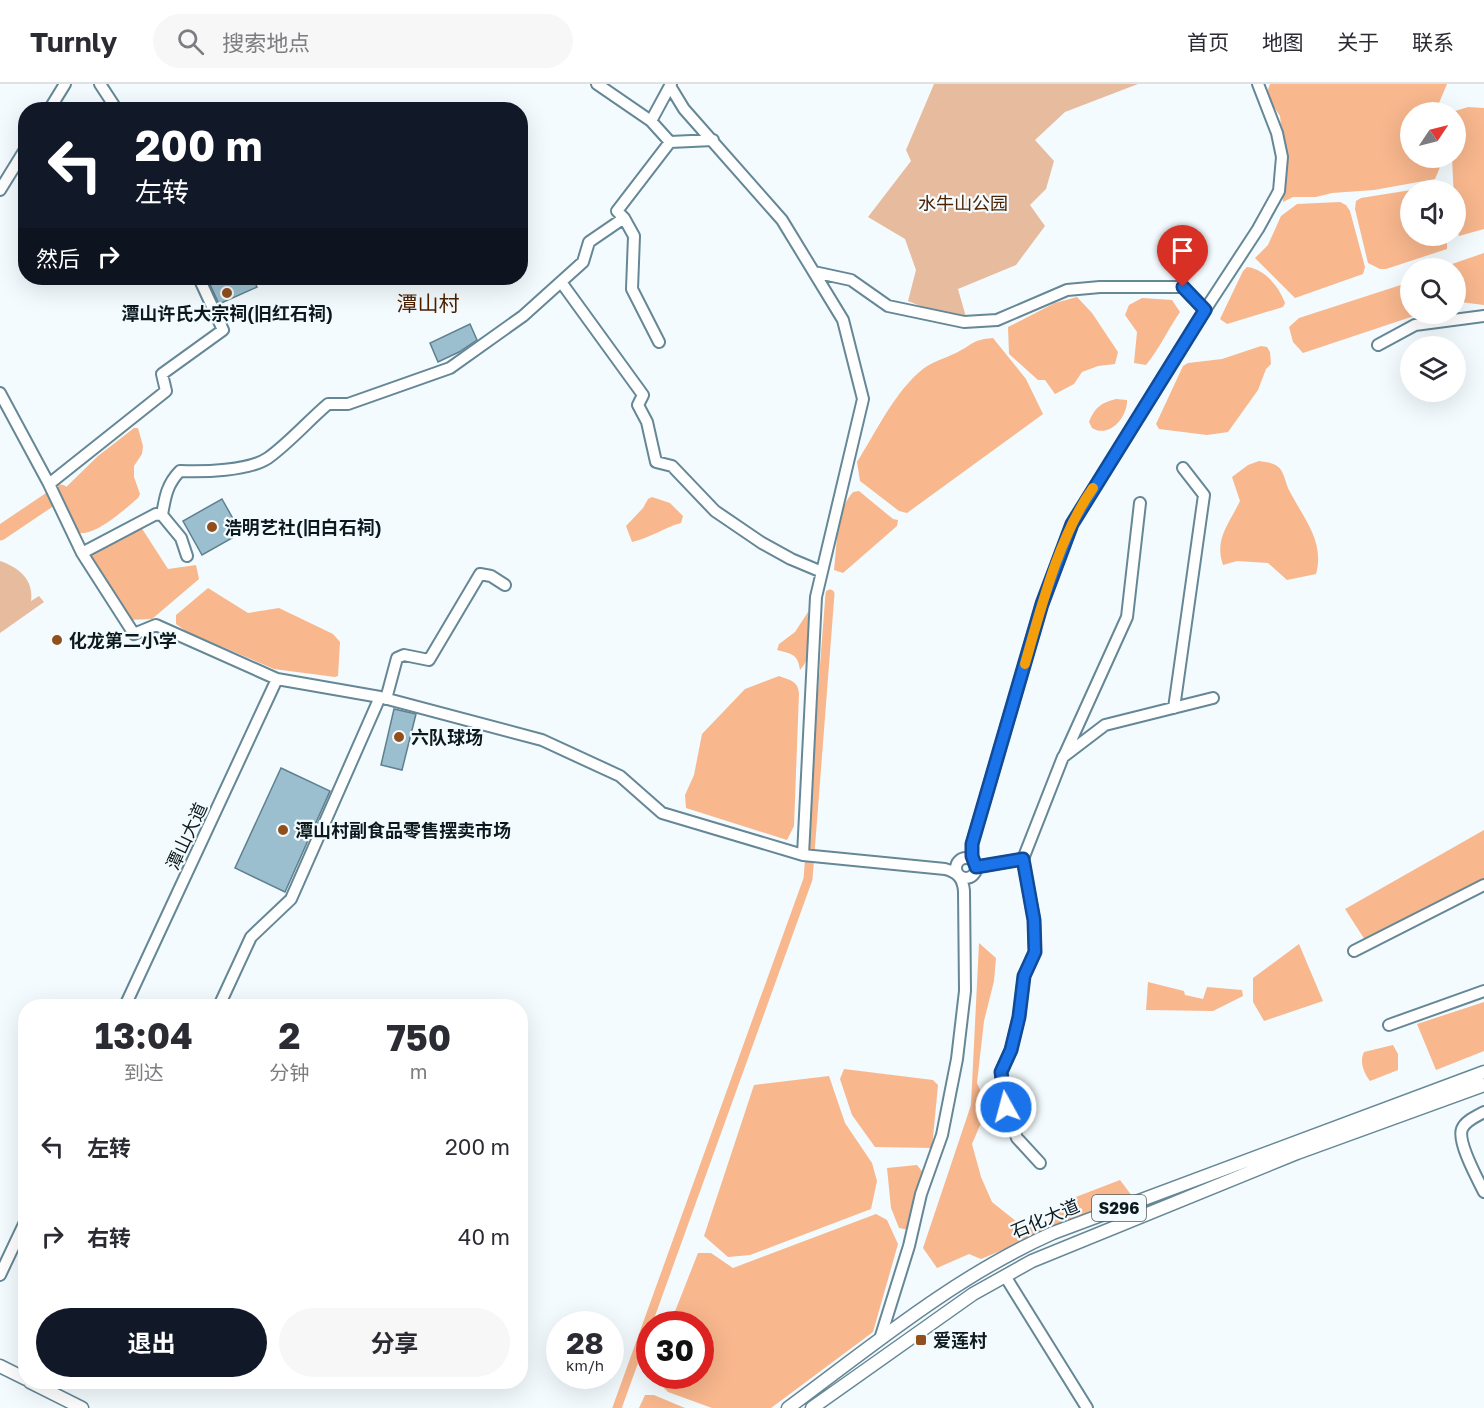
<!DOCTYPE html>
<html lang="zh">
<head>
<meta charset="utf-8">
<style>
	body { margin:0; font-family:"Golos Text","Noto Sans SC",sans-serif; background:#f7f7f7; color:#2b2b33; height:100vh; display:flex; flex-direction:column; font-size:22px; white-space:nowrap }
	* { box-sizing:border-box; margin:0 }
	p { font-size:20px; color:#7c7c81 }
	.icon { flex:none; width:33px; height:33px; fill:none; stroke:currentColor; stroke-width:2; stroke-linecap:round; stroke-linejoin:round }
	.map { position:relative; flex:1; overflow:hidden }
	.side { position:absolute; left:18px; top:915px; width:510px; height:390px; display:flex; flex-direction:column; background:#fff; border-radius:24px; box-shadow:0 6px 24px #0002 }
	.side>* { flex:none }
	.banner { position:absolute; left:18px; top:18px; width:510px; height:183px; border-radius:24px; box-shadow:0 6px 24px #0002; background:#111827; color:#fff; overflow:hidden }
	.needle { width:39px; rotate:55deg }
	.controls { position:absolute; left:1400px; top:18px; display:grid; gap:12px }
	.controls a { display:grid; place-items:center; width:66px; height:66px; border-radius:50%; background:#fff; box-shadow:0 6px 24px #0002; font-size:30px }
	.speed { position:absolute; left:546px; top:1227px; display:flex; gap:12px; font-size:30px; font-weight:700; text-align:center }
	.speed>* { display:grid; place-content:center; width:78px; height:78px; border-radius:50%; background:#fff; box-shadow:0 6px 24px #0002; line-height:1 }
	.speed small { font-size:15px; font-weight:400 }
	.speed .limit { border:9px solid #d22; background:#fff; color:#111 }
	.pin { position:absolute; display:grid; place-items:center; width:51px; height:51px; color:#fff; margin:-62px -26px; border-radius:50% 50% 50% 0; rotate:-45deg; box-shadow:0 0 6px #0007 }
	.pin .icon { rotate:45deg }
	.me { position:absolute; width:66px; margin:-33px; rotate:353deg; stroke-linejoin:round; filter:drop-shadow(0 0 4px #0008) }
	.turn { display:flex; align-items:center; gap:21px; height:126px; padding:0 18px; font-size:27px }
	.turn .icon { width:78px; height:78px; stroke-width:2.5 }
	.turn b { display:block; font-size:42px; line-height:51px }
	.then { display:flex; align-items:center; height:57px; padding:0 18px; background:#0003; gap:12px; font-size:22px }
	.eta { display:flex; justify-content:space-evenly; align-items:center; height:102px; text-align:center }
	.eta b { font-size:36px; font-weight:700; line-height:42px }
	.action { display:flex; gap:12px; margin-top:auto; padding:12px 18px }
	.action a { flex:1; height:69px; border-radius:36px; background:#111827; color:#fff; font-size:24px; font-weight:700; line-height:69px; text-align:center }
	.action a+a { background:#f7f7f7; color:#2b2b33 }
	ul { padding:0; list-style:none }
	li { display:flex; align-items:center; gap:18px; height:90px; padding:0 18px }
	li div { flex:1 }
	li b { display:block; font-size:22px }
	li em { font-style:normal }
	header { display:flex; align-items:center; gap:36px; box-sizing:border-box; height:84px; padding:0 30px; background:#fff; border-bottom:2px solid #e1e1e2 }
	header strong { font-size:28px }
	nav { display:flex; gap:33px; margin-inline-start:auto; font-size:21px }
	.search { width:420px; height:54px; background:#f7f7f7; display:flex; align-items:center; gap:15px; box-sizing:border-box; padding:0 21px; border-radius:33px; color:#7c7c81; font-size:22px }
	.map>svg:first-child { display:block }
</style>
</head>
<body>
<header>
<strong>Turnly</strong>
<div class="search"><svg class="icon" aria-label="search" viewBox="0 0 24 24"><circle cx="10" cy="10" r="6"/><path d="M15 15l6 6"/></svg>搜索地点</div>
<nav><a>首页</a><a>地图</a><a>关于</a><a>联系</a></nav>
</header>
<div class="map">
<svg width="1484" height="1324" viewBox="0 0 1484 1324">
	<rect width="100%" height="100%" fill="#f3fbfe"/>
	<path fill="#e7bb9e" d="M 934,0 L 1138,0 L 1065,28 L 1035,56 L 1054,77 L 1046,105 L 1030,121 L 1045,142 L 1016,181 L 958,205 L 966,233 L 933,227 L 908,217 L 916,186 L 905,155 L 868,133 L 911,77 L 906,66 Z
		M 0,477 C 18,483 34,495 31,517 L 39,512 L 44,518 L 0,549 Z"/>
	<path fill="#f8b78d" d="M 1270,0 L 1447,0 L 1439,19 L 1439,28 L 1410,28 L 1410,74 L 1444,74 L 1435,95 L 1374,106 L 1332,109 L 1316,113 L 1293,113 L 1283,118 L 1284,68 L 1280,32 L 1266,11 Z
		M 1468,23 L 1484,24 L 1484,145 L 1459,152 L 1455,137 L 1452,74 L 1455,74 L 1455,28 L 1452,28 Z
		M 1436,102 L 1441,106 L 1410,106 L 1410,152 L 1447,152 L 1447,165 L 1386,185 L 1380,185 L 1368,179 L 1355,125 L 1356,117 L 1361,114 Z
		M 1340,118 L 1346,121 L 1350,127 L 1365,183 L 1363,190 L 1295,214 L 1255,174 L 1268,161 L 1281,132 L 1297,120 Z
		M 1484,169 L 1484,221 L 1460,218 L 1455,209 L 1455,184 L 1451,184 L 1452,180 Z
		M 1247,183 C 1265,185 1279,203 1285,219 L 1283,223 L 1227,240 L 1220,235 L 1243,187 Z
		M 1410,198 L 1410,230 L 1420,230 L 1303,269 L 1293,258 L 1289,243 L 1299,234 Z
		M 1077,213 L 1092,229 L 1118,268 L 1115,280 L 1098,282 L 1082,288 L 1074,300 L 1055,310 L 1045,296 L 1038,296 L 1009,270 L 1008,243 L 1055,219 Z
		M 1142,214 L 1172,216 L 1180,228 C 1169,244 1158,267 1146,281 L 1134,279 L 1137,248 L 1125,231 L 1129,221 Z
		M 993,254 L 1026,295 L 1043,330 L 907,429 L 899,427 L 860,397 L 857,378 C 876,348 895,307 923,285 C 932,278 945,274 956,269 C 974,260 971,256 993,254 Z
		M 1261,262 L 1267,263 L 1270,268 L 1271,280 L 1266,285 L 1258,306 L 1228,348 L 1207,351 L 1159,345 L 1156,340 L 1183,282 L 1188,279 L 1222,275 Z
		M 1116,315 L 1127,316 C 1128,332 1110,355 1092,344 L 1089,338 C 1095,323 1101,319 1116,315 Z
		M 134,344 L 138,344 L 143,362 L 142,370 L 134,382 L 134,393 L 140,410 L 138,414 C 125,425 97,451 80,449 L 63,421 L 61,408 L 98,372 Z
		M 1259,377 C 1266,378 1277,379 1281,386 C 1285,392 1286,401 1290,408 C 1304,435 1325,458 1316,490 L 1287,496 L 1268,479 L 1237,477 L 1223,481 C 1214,455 1229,440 1240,417 L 1232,393 L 1248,381 Z
		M 859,407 L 893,435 L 898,436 L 897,442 L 843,489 L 834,486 C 837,462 836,426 853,408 Z
		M 652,413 L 670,419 L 683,432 L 681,439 C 663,444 650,454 632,458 L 626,442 L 643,424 L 648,415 Z
		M 141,443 L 168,485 L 196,481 L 199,495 L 152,535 L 126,536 L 88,472 L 91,467 Z
		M 208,504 L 248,529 L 279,524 L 333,550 L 340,558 L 338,592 L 335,593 L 274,585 L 187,548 L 176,540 L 176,531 Z
		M 808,528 C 808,548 815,570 800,586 C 798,570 792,570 777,566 L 779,560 L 795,548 Z
		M 779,592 C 790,596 798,597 799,609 L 794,742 L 787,756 L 686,724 L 685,711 L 694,691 L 702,650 L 745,605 Z
		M 1484,746 L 1484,798 L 1365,856 L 1345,825 Z
		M 979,859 L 996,874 L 994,897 L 984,937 L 977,999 L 982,1010 L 981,1039 L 972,1060 L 981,1093 L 992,1118 L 1017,1138 L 1040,1142 L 1060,1128 L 1068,1116 L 1120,1096 L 1132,1112 L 981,1175 L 969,1170 L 937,1184 L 923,1164 L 971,1021 Z
		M 1299,860 L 1323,917 L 1264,937 L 1253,918 L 1253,894 Z
		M 1148,898 L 1184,907 L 1185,911 L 1203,915 L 1207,903 L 1242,906 L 1243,912 L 1213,927 L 1146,926 Z
		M 1484,918 L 1484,967 L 1436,986 L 1417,940 Z
		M 1393,961 L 1398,970 L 1398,986 L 1370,997 C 1364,989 1359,978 1364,968 Z
		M 844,985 L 933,996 L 938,1001 L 932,1064 L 875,1063 L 852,1031 L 840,995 Z
		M 829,992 L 845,1039 L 872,1079 L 877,1097 L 871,1125 L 750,1171 L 728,1173 L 704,1152 L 754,1001 Z
		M 917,1081 L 925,1091 L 909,1146 L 899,1144 L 891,1124 L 887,1084 Z
		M 876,1130 L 887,1136 L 898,1160 L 873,1248 L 771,1324 L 712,1324 L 668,1308 L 654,1294 L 654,1292 L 700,1292 L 700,1240 L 670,1240 L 698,1169 L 711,1169 L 733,1184 Z
		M 645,1311 L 654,1311 L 685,1324 L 639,1324 Z"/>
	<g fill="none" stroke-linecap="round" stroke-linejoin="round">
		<path stroke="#f8b78d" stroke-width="9" d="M 617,1324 L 808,795 L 830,510"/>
		<path stroke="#f8b78d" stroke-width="15" d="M 0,449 L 61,408"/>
	</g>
	<path fill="#9bbfcf" stroke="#5e808f" stroke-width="1.5" d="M 207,194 L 253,194 L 257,203 L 219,220 Z
		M 470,240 L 477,256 L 459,268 L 438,278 L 430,259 Z
		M 222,415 L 241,449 L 202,471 L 183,437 Z
		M 394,625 L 416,630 L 402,686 L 381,681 Z
		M 281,684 L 330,707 L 285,808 L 235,784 Z"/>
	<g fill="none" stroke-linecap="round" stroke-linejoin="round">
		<defs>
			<path id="minor" d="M 100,0 L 117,26
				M 597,0 L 651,37 L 670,58 L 713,56
				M 670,2 L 684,25 L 782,136 L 843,236 L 863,315 L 816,513 L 803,771
				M 49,26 L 65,0
				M 651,37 L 671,0
				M 0,106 L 26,64
				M 624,134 L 634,152 L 632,205 L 659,258
				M 814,188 L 851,196 L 888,222 L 964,238 L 997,236 L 1067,206 L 1100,203 L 1183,203 L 1205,226 L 1258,145 L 1279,107 L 1282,73 L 1277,49 L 1258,0
				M 561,198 L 643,311 L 638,321 L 647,338 L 656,378 L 672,382 L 715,427 L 762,459 L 791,475 L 822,488
				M 1378,261 L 1415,241 L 1484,232
				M 0,309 L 49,400 L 82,469 L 134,550 L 156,541 L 277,595 L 380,613 L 542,656 L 620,692 L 662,729 L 803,771 L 945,785 C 957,788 963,794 964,807 L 965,907 L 957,975 L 942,1051 L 921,1110 L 909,1162 L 880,1255
				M 49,400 L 166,307 L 162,290 L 223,246 L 199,194
				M 162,431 C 165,413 167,400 180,387 C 203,388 249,387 268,374 C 289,359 308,337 328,320 L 348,320 L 450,284 L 523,232 L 583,178 L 589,158 L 624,134 L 617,127 L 670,58
				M 82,469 L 156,430 L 162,431 L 181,454 L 187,472
				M 386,615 L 397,574 L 404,571 L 429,576 L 480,490 L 491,492 L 505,501
				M 1174,624 L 1204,411 L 1183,384
				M 1064,672 L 1127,533 L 1140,419
				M 972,760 L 1042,520 L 1072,440 L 1205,226
				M956 784a10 10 0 1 1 20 0a10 10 0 1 1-20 0Z
				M 1023,775 L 1063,673 L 1105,641 L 1213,614
				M 976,783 L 1023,775 L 1034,836 L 1035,868 L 1024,892 L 1019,933 L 1011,966 L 1001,988 L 1006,1023 L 1017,1054 L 1040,1079
				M 1354,867 L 1484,801
				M 125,922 L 277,595
				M 219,922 L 251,853 L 291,815 L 380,613
				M 1389,941 L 1484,907
				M 1484,1028 C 1477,1032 1465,1037 1462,1045 C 1457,1058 1478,1096 1484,1108
				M 0,1191 L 26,1136
				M 1005,1192 L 1087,1324"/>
			<path id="major" d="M 0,1282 L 26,1295
				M 30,1298 L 82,1324
				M 788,1324 C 873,1261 956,1192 1053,1149 L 1484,988
				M 812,1324 L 973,1210 L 1032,1177 L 1297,1069 L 1484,1001"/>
		</defs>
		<use href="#minor" stroke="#658796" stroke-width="14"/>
		<use href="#major" stroke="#658796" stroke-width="15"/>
		<use href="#minor" stroke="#fff" stroke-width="10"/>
		<use href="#major" stroke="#fff" stroke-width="12"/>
	</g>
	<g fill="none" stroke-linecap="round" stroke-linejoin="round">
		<defs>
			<path id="route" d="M 1006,1023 L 1001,988 L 1011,966 L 1019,933 L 1024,892 L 1035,868 L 1034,836 L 1023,775 L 976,783 L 972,772 L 972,760 L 1042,520 L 1072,440 L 1205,226 L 1183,203"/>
		</defs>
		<use href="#route" stroke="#114b97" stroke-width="15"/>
		<use href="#route" stroke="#1a73e8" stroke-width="10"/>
		<path stroke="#f59e0b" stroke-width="10" d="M 1025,580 C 1041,524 1059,452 1093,404"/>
	</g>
	<g fill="#914f1d" stroke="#f3fbfe" stroke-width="2">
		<circle cx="227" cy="209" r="6"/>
		<circle cx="212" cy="443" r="6"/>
		<circle cx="57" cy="556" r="6"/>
		<circle cx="399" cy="653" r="6"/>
		<circle cx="283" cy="746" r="6"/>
		<rect x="915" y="1250" width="12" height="12" rx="3"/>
	</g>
	<g text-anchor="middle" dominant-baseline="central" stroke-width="4.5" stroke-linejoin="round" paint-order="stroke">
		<rect fill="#f3fbfe" stroke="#515e62" stroke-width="1.5" x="1092" y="1111" width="54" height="26" rx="4.5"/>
		<g font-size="16" font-weight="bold" fill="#0c1a1f">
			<text x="1119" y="1124">S296</text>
		</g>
		<g font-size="18" fill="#4c2403" stroke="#f3fbfe">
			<text x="963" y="119">水牛山公园</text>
		</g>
		<g font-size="18" font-weight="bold" fill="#0c1a1f" stroke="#f3fbfe" text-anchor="start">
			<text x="227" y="229" text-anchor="middle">潭山许氏大宗祠(旧红石祠)</text>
			<text x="224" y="443">浩明艺社(旧白石祠)</text>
			<text x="69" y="556">化龙第二小学</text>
			<text x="411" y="653">六队球场</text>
			<text x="295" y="746">潭山村副食品零售摆卖市场</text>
			<text x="933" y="1256">爱莲村</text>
		</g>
		<g font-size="18" fill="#0c1a1f" stroke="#f3fbfe">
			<text transform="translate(186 752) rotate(-65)">潭山大道</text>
			<text transform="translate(1045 1134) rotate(-23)">石化大道</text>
		</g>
		<g font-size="21" fill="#4d2100" stroke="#f3fbfe">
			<text x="428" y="219">潭山村</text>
		</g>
	</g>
</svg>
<div class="controls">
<a><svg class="needle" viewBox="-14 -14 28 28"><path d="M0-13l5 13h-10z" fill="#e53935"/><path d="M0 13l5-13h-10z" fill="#7c7c81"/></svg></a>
<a><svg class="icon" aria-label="sound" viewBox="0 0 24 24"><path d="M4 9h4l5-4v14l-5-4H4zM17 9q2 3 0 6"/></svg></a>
<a><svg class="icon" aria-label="search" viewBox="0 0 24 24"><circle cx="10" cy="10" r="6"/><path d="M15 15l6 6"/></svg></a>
<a><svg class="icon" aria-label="layers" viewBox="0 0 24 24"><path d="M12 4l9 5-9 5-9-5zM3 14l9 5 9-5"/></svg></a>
</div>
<div class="speed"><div>28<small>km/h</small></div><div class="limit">30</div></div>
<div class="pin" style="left:1183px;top:203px;background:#d93025"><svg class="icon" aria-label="arrive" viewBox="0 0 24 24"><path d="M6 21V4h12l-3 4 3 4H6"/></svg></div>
<svg class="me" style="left:1006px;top:1023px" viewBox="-20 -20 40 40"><circle r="17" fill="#1a73e8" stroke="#fff" stroke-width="3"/><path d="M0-11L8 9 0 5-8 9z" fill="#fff"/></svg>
<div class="banner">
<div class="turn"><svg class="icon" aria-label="left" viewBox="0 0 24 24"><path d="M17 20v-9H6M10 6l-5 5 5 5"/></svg><div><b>200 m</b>左转</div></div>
<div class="then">然后<svg class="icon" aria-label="right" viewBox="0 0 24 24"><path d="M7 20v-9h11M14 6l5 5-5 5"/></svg></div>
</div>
<section class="side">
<div class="eta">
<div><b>13:04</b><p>到达</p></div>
<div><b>2</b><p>分钟</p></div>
<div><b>750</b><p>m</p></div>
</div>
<ul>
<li><svg class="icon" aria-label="left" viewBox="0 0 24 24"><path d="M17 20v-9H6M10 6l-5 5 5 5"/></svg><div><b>左转</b></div><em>200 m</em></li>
<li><svg class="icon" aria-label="right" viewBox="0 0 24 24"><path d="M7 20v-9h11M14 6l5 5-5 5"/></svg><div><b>右转</b></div><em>40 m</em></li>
</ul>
<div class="action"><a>退出</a><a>分享</a></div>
</section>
</div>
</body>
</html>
